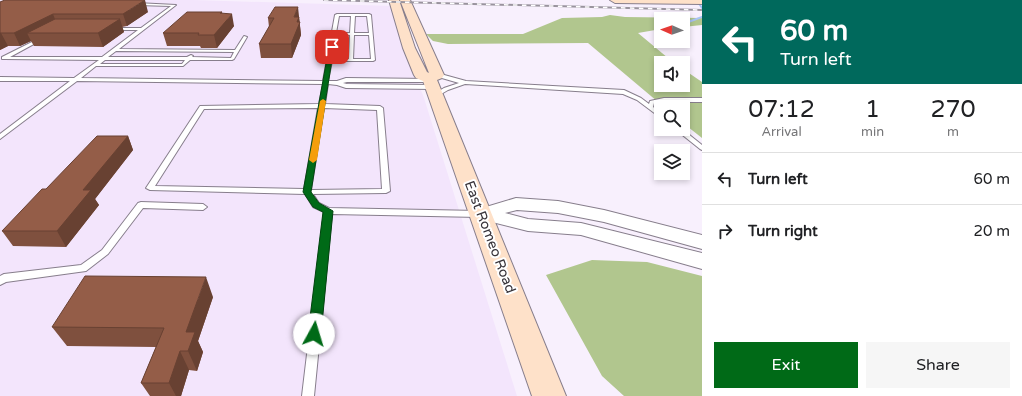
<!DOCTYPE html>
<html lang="en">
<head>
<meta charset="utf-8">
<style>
	body { margin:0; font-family:"Varela Round",sans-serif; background:#f6f6f6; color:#202124; height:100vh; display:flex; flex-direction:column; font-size:15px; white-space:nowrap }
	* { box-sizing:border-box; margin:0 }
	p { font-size:13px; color:#757577 }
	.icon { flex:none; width:22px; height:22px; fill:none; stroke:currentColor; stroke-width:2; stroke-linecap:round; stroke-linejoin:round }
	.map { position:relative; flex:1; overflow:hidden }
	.drawer { display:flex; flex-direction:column; background:#fff; width:320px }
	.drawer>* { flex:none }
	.banner { background:#00695c; color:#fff; overflow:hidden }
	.needle { width:26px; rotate:272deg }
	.controls { position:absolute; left:654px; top:12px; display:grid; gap:8px }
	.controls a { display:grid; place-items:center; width:36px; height:36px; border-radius:0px; background:#fff; box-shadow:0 2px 6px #0003; font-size:20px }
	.pin { position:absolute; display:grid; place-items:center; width:34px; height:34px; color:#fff; margin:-17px; border-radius:8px; box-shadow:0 2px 6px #0006 }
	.me { position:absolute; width:44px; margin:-22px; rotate:6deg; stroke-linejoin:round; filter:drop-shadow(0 0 3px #0008) }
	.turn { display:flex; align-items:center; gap:14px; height:84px; padding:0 12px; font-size:18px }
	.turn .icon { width:52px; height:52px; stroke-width:2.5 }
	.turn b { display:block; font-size:28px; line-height:34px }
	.eta { display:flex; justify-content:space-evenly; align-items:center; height:68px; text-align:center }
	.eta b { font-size:24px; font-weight:600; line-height:28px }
	.cta { display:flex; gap:8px; margin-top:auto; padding:8px 12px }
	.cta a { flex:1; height:46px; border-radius:0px; background:#006a17; color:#fff; font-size:16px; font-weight:600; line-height:46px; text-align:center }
	.cta a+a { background:#f6f6f6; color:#202124 }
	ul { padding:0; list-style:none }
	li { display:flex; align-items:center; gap:12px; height:52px; padding:0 12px; border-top:1px solid #e0e0e0 }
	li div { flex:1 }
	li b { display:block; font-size:15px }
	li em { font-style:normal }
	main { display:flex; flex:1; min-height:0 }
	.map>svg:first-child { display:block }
</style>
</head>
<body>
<main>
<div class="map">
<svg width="702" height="396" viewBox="0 0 702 396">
	<rect width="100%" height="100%" fill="#f8f0fd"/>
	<path fill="#f3e5fc" d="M 0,0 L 193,0 L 392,6 L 402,42 L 424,98 L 517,396 L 0,396 Z"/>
	<path fill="#b1c68e" d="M 610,15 L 625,17 L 702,18 L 702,25 L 683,27 L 683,19 L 661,19 L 661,29 L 638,33 L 674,63 L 661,63 L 661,85 L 683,85 L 683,69 L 702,82 L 702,138 L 683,123 L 683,107 L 664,107 L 588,43 L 448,44 L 433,41 L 426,34 L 523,34 L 562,18 L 602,17 Z
		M 592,260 L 647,262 L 702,276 L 702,396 L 624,396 L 602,376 L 546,275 Z"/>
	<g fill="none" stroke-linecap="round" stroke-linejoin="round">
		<path stroke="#a7c2f6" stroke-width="2" d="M 698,2 L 702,8
			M 683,24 L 702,17"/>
		<defs>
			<path id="lane" d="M 136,3 L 176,5 L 119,49 L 235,50 L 244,36 L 247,37 L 234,59 L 232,60 L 190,60 L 183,66 L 96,66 L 81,78 L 323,81 L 335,15 L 337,14 L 369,14 L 371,15 L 375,60 L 373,61 L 332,61 L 328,81 L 337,81 L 346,78 L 430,79 L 433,81 L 432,82 L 347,82 L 343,83 L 347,84 L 433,85 L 436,87 L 433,89 L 346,88 L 337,85 L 328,84 L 325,104 L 380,106 L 383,108 L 390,191 L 386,193 L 313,194 L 319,203 L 329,208 L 479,211 L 483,214 L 479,217 L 332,214 L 314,396 L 302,396 L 324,212 L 313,207 L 305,194 L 150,190 L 146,188 L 200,106 L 319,104 L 323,84 L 77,81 L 0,139 L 0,134 L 70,81 L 0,81 L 0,77 L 74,78 L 99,60 L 4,59 L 2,59 L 2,57 L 42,37 L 44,38 L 43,39 L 10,57 L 102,57 L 138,30 L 113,30 L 112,28 L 141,28 L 171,6 L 137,5 ZM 339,16 L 351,16 L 350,33 L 336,33 ZM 355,16 L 367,16 L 369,33 L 354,33 ZM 336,35 L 350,35 L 349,59 L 332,59 ZM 354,35 L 369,35 L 371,59 L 353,59 ZM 116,51 L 234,52 L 231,58 L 192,57 L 193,56 L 191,55 L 187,57 L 108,57 ZM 105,60 L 185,60 L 182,64 L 100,64 ZM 318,108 L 304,189 L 155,186 L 204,109 ZM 324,108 L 377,110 L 382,189 L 311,190 Z
				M 437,73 L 466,81 L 624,90 L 641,98 L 649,104 L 650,101 L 664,98 L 702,98 L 702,102 L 664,102 L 654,103 L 653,107 L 661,113 L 661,118 L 637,100 L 623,94 L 465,84 L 448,90 L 436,97 L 434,96 L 434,94 L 444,88 L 459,83 L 435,76 L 435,74 Z
				M 675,129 L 682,129 L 702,145 L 702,150 L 700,149 Z
				M 141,202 L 203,204 L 207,207 L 203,210 L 143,208 L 108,254 L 86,271 L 6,282 L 0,285 L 0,276 L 4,274 L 81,265 L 102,250 L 138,203 Z"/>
			<path id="street" d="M 516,198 L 558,201 L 604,210 L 702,235 L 702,249 L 604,222 L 558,213 L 517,210 L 505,213 L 528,219 L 581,223 L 702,253 L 702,269 L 581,235 L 528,231 L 476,218 L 473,214 L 476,210 Z"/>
			<path id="secondary" d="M 389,0 L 399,0 L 415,48 L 427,72 L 429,73 L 400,0 L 410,0 L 444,75 L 442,78 L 437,80 L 566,396 L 532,396 L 423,81 L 416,78 L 414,75 L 403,48 Z
				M 610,0 L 702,0 L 702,4 L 615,3 Z"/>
		</defs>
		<use href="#lane" stroke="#877e8c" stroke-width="2"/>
		<use href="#street" stroke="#877e8c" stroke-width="2"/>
		<use href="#secondary" stroke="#877e8c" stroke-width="2"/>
		<use href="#lane" fill="#fff" fill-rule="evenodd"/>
		<use href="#street" fill="#fff" fill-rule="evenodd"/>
		<use href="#secondary" fill="#fee1c9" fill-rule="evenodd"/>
		<defs>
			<path id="rail" d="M 324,0 L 702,10"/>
		</defs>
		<use href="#rail" stroke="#99939d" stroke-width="2"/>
		<use href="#rail" stroke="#fff" stroke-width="1.5" stroke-dasharray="4.5" stroke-linecap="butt"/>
	</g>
	<path fill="#7f503e" d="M 0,2 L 148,12 L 127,26 L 122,27 L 124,32 L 103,47 L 34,46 L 31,41 L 20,46 L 8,46 L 0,50 Z
		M 222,14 L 234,26 L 217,48 L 201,48 L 200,46 L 167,46 L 163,33 Z
		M 299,17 L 301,35 L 292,58 L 261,58 L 259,44 L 269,27 L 268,18 Z
		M 128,136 L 133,150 L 95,199 L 99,205 L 66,247 L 13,246 L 2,231 L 46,189 Z
		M 213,297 L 198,341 L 203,352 L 197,371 L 189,370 L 181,396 L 150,396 L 141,383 L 156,347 L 67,346 L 52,327 Z"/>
	<path fill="#684132" d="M 145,0 L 148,12 L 127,26 L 123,14 Z
		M 298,7 L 301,35 L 292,58 L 291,44 L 294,17 Z
		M 222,12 L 224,23 L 232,14 L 234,26 L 217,48 L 214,35 L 220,13 Z
		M 53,14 L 58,27 L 27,33 L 31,41 L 20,46 L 14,33 Z
		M 120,19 L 124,32 L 103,47 L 98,33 Z
		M 0,33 L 1,33 L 8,46 L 0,50 Z
		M 128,136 L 133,150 L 95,199 L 99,205 L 66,247 L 57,231 L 83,190 Z
		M 206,277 L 213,297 L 198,341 L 203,352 L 197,371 L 188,351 L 186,332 Z
		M 180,351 L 189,370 L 181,396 L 176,396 L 169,383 Z"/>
	<path fill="#945d48" stroke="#684132" d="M 5,0 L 145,0 L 123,14 L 53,14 L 14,33 L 0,33 L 0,2 Z
		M 275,7 L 298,7 L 294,17 L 299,17 L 297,22 L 300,22 L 291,44 L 259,44 L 274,18 L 268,18 Z
		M 187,12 L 222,12 L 220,13 L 232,14 L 214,35 L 198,35 L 199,33 L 163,33 Z
		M 55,19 L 120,19 L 98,33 L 27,33 Z
		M 97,136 L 128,136 L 83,190 L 91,190 L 57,231 L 2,231 L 42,189 L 46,189 Z
		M 85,276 L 206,277 L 186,332 L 195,332 L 188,351 L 180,351 L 169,383 L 141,383 L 164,328 L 52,327 Z"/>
	<path fill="#006a17" stroke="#00450f" d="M 332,45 L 334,47 L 311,192 L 319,203 L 333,211 L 321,334 L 319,338 L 314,340 L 310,338 L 308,334 L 323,212 L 313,207 L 303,192 L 329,47 Z"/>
	<path fill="#f59e0b" d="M 323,99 L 326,101 L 317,160 L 313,163 L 309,160 L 320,101 Z"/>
	<g text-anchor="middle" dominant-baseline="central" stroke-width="4" stroke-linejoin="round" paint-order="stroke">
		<g font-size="14" fill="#38343a" stroke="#fff">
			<text transform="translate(490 237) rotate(69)">East Romeo Road</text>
		</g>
	</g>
</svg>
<div class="controls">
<a><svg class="needle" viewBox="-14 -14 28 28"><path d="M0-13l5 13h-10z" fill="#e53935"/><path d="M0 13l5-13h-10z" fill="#757577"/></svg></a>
<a><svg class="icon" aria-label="sound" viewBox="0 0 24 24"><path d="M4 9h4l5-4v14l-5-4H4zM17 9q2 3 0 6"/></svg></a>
<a><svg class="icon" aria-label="search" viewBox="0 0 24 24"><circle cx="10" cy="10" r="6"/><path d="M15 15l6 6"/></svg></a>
<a><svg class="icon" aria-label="layers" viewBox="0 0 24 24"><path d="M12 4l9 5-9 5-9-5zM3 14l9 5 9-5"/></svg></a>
</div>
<div class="pin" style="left:332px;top:47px;background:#d93025"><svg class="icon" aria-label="arrive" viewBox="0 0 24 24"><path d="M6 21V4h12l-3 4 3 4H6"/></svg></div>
<svg class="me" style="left:314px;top:334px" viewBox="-20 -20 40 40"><circle r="19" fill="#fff"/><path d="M0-13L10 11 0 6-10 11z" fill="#006a17"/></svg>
</div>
<section class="drawer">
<div class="banner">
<div class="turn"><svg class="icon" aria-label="left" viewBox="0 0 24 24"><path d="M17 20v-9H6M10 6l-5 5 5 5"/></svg><div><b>60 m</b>Turn left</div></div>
</div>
<div class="eta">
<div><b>07:12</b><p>Arrival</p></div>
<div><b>1</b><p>min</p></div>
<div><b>270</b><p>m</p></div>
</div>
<ul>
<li><svg class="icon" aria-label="left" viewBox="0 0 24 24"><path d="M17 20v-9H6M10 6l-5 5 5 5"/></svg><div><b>Turn left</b></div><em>60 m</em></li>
<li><svg class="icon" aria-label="right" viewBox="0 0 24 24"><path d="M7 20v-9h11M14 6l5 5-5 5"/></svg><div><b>Turn right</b></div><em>20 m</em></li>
</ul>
<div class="cta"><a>Exit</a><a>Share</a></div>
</section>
</main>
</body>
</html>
